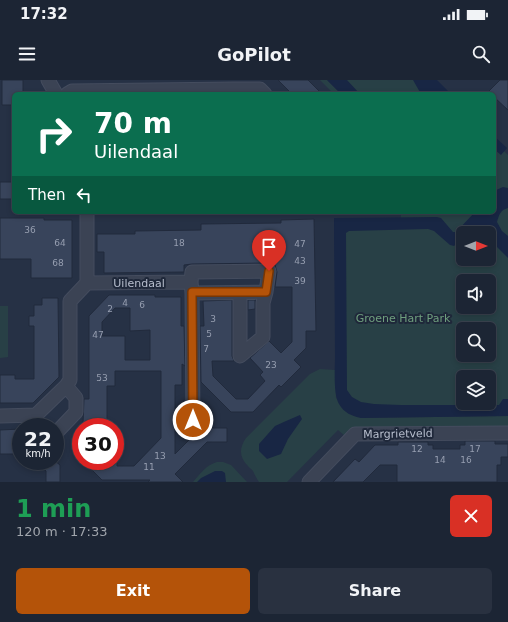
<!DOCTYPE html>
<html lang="en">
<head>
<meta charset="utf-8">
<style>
	body { margin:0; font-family:"DejaVu Sans",sans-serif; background:#293140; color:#f1f3f6; height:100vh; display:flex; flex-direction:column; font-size:15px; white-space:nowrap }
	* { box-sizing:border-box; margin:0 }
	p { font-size:13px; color:#a0a5ac }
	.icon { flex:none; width:22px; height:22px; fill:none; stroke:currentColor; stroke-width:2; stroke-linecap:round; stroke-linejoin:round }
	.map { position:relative; height:402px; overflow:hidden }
	.panel { display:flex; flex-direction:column; background:#1c2534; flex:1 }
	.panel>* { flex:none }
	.banner { position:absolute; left:12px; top:12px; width:484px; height:122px; border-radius:6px; box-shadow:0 2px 6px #0003,0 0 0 1px #3a424f; background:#0b6e4f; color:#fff; overflow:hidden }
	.needle { width:26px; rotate:90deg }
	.buttons { position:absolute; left:456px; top:146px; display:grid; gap:8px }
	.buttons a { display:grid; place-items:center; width:40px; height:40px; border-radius:6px; background:#1c2534; box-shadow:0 2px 6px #0003,0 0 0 1px #3a424f; font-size:20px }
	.speed { position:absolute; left:12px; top:338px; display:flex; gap:8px; font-size:20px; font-weight:700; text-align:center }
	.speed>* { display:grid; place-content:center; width:52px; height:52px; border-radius:50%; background:#1c2534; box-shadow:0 2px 6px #0003,0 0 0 1px #3a424f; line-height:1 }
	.speed small { font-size:10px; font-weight:400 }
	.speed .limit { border:6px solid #d22; background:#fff; color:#111 }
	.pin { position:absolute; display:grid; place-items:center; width:34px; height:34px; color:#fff; margin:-41px -17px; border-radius:50% 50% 50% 0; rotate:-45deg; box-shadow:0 0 4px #0007 }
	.pin .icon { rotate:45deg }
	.me { position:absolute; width:44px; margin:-22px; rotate:0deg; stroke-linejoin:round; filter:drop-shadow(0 0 3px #0008) }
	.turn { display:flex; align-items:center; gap:14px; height:84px; padding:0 16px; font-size:18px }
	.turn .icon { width:52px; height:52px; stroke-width:2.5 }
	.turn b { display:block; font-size:28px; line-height:34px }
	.then { display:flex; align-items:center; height:38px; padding:0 16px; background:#0003; gap:8px; font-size:15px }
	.round { display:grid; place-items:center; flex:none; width:42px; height:42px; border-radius:6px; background:#293140 }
	.summary { display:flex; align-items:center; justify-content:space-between; height:68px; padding:0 16px }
	h1 { font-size:24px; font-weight:700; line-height:30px; color:#1e9e55 }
	.action { display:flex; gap:8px; margin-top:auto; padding:8px 16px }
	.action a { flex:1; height:46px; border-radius:6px; background:#b45309; color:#fff; font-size:16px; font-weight:700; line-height:46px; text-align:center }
	.action a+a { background:#293140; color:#f1f3f6 }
	.status { display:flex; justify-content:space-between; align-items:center; height:28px; padding:0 20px; background:#1c2534; direction:ltr }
	.status svg { height:11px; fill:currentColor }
	header { display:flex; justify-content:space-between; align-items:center; height:52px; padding:0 16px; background:#1c2534; font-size:18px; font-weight:700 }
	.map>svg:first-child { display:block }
</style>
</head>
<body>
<div class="status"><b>17:32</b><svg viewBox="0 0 49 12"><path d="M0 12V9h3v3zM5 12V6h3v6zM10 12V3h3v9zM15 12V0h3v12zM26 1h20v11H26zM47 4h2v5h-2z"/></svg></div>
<header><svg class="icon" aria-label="menu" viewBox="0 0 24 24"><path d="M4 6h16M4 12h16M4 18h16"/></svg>GoPilot<svg class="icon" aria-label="search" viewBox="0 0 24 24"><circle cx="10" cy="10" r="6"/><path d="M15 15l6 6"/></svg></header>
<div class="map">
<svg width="508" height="402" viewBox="0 0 508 402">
	<rect width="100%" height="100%" fill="#263145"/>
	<path fill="#284046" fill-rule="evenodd" d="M 320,0 L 327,0 L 341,14 L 334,14 Z
		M 331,0 L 430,0 L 445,14 L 345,14 Z
		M 494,61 L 508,75 L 508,329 L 357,331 L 342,317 L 341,142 L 401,139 L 401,132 L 494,132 ZM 463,153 L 489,153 L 489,179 L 463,179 ZM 463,201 L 489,201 L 489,227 L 463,227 ZM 463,249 L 489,249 L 489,275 L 463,275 ZM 463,297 L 489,297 L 489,323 L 463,323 Z
		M 0,226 L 8,226 L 8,277 L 0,278 Z
		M 320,289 L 335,290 L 336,318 L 361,338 L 508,336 L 508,346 L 370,347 L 366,351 L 345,356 L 338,350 L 287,402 L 259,402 C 256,398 255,395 253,391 C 252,389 249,388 248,386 C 239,377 239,368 246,358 L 310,294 Z
		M 217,382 L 223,382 L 231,385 L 247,402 L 193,402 C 200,394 206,385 217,382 Z"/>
	<path fill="#182644" d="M 327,0 L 347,0 L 360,14 L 341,14 Z
		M 413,0 L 437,0 L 451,14 L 421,14 Z
		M 494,56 L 507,68 L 501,75 L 494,69 Z
		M 503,107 L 508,108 L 508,128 C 500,130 499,135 497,142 L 502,151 L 508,156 L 508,178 L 489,159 L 489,153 L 482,153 L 476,146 L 472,148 L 467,153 L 463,153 L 463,157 L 454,166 L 450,165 L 434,151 L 428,149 L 349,151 L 346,153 L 347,310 L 352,317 L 361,322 L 374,324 L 401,325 L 499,325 L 503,319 L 508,319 L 508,336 L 361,338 C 352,336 344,333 339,324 C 333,314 335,288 335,276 C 335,230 334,184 334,138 L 437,137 L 441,138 L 453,152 L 456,152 L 475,132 L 494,132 L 494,112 L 496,110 Z
		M 300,335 L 302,339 L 288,359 L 281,374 L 267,379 L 259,371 L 259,364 L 275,346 L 286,341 Z
		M 215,391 L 222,391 L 225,393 L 226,402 L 197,402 L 201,398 Z"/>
	<path fill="#38445b" stroke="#212a3c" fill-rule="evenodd" d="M 2,0 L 23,0 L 23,14 L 14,14 L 14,25 L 2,25 Z
		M 278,0 L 308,0 L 322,14 L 292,14 Z
		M 500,0 L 508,0 L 508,30 L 494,17 L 494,14 L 491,14 L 489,11 Z
		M 0,102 L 14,102 L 14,119 L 0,119 Z
		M 0,138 L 44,138 L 44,140 L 72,140 L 72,198 L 31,198 L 31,179 L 0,179 Z
		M 314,139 L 316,251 L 306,251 L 306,268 L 294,280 L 301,287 L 281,307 L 279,305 L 253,332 L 231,332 L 201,302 L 200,246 L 204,246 L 203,221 L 232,220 L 232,276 L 234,281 L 212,281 L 213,296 L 236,319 L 248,319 L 265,301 L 260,295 L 263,292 L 250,278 L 269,261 L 281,273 L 292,262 L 292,207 L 275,207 L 277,192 L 275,185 L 269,183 L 192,184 L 184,185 L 184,192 L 104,193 L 104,172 L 97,172 L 97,154 L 135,154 L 135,151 L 201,150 L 201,144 L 281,143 L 281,140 Z
		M 109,215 L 155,215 L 155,217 L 181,217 L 181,246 L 184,246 L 185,286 L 182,284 L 182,305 L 175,305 L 175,374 L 201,348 L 227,348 L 227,362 L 207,362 L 175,394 L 183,402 L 148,402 L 150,400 L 102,400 L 83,381 L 117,381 L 117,386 L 134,386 L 161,358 L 161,291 L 115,291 L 115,306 L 107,306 L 107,343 L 83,343 L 84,319 L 89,319 L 89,236 ZM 115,228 L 130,228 L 130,251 L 150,250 L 150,280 L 125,280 L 125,256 L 102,256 L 102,242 Z
		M 42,218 L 58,218 L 59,297 L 33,323 L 0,323 L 0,295 L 15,295 L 15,299 L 34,299 L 34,246 L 29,246 L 29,236 L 34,236 L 34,225 L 42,225 Z
		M 248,220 L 255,220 L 255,229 L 248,230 Z
		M 21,349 L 21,374 L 0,374 L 0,350 Z
		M 465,361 L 495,361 L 495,364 L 508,364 L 508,377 L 501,377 L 501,385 L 497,385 L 497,402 L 397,402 L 397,385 L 380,385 L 363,402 L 333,402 L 355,379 L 359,382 L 375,365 L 398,365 L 398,362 L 428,362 L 428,365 L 433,365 L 433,369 L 460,369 L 460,365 L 465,365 Z
		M 35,381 L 55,381 L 60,385 L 60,402 L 46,402 L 46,391 Z"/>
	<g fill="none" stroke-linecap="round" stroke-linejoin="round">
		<defs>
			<path id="minor" d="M 48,0 L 56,14
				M 233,9 L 260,9 L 265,14
				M 67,14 L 72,11 L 233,9 L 234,14
				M 87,203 L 191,202
				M 192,213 L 266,212
				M 0,336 L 36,335 L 66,306 L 70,300 L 70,221 L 87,203 L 87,132
				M 193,340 L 192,213 L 191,202 L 192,192 L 269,191 L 266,212 L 263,223 L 263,257 L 240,276 L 240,213
				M 55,354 L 76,332 L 76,318 L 66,306
				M 309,402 L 355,354 L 508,353"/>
		</defs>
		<use href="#minor" stroke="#444c5e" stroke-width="15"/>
		<use href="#minor" stroke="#3b4354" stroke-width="13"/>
	</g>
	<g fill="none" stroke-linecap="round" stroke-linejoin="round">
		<defs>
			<path id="route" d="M 193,340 L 192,212 L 266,212 L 269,191"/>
		</defs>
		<use href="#route" stroke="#753606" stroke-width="10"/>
		<use href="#route" stroke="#b45309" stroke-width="7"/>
	</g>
	<g text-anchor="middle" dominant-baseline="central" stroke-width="4" stroke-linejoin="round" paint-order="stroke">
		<g font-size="9" fill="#969eb0">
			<text x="30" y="150">36</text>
			<text x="60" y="163">64</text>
			<text x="179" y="163">18</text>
			<text x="300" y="164">47</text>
			<text x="300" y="181">43</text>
			<text x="58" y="183">68</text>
			<text x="300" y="201">39</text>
			<text x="125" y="223">4</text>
			<text x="142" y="225">6</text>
			<text x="110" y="229">2</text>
			<text x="213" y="239">3</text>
			<text x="209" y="254">5</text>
			<text x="98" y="255">47</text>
			<text x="206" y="269">7</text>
			<text x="271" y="285">23</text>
			<text x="102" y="298">53</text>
			<text x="417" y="369">12</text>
			<text x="475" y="369">17</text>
			<text x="160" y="376">13</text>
			<text x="440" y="380">14</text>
			<text x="466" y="380">16</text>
			<text x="149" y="387">11</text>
		</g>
		<g font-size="11" fill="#b8bfce" stroke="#1f283a">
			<text x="139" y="203">Uilendaal</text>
			<text transform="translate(398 354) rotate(-1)">Margrietveld</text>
		</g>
		<g font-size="11" fill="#6f9f7e" stroke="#1f283a">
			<text x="403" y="238">Groene Hart Park</text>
		</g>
	</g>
</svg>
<div class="buttons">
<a><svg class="needle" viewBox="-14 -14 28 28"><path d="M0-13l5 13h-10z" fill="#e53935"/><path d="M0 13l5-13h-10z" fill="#a0a5ac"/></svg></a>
<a><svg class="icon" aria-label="sound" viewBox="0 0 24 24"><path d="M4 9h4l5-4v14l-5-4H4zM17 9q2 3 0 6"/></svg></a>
<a><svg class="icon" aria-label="search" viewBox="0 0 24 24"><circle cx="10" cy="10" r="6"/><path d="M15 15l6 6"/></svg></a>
<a><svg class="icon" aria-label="layers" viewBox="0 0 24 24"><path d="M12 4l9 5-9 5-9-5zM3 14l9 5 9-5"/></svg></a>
</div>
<div class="speed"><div>22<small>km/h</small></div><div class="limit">30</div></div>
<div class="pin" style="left:269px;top:191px;background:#d93025"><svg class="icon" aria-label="arrive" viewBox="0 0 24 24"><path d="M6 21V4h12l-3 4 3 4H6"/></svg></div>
<svg class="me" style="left:193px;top:340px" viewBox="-20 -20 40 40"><circle r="17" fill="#b45309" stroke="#fff" stroke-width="3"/><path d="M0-11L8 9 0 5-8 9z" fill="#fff"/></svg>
<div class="banner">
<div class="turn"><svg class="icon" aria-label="right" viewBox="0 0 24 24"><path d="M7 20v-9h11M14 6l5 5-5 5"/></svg><div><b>70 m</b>Uilendaal</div></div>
<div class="then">Then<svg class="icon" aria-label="left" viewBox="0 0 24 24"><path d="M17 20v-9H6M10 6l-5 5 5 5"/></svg></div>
</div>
</div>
<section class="panel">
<div class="summary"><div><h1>1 min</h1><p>120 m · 17:33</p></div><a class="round" style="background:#d93025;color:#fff"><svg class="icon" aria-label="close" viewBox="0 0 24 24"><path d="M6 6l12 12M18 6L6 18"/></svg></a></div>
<div class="action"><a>Exit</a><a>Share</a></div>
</section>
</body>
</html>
